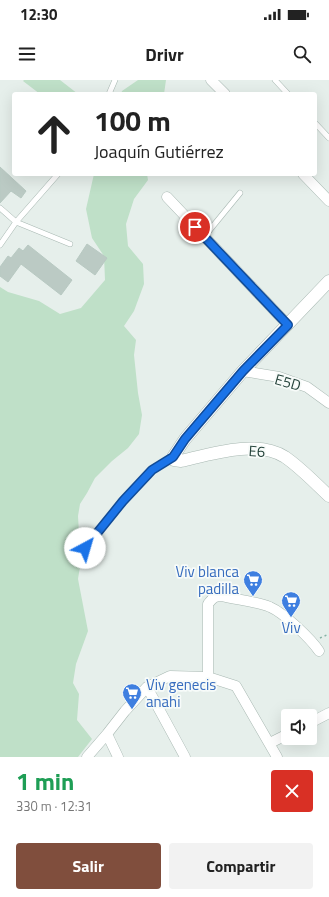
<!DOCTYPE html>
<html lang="es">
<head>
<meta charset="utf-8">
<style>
	body { margin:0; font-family:"Titillium Web",sans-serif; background:#f2f2f2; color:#222; height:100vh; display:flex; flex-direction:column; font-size:15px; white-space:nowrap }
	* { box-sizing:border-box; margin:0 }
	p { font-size:13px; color:#767676 }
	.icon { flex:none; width:22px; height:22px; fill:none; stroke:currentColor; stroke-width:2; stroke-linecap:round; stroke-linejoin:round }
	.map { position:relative; height:677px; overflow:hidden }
	.drawer { display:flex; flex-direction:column; background:#fff; flex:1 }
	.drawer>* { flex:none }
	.guide { position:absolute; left:12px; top:12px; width:305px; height:84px; border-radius:4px; box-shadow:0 4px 16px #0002; background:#fff; color:#222; overflow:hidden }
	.buttons { position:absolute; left:281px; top:629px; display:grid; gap:8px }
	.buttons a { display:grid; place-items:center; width:36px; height:36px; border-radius:4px; background:#fff; box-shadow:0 4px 16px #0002; font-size:20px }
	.pin { position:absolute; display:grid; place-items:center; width:34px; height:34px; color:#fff; margin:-17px; border:2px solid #fff; border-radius:50%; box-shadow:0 1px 4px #0007 }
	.me { position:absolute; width:44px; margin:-22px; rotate:39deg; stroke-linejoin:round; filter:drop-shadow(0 0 3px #0008) }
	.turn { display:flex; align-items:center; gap:14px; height:84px; padding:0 16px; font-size:18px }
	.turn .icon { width:52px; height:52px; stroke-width:2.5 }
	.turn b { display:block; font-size:28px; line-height:34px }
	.round { display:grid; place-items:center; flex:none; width:42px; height:42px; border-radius:4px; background:#f2f2f2 }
	.head { display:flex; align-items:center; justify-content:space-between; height:68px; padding:0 16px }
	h1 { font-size:24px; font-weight:700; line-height:30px; color:#1e9e55 }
	.button { display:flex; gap:8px; margin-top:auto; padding:8px 16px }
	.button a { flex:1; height:46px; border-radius:4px; background:#804e3d; color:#fff; font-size:16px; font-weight:700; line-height:46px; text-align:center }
	.button a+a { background:#f2f2f2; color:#222 }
	.status { display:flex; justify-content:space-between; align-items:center; height:28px; padding:0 20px; background:#fff; direction:ltr }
	.status svg { height:11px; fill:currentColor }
	header { display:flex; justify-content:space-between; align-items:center; height:52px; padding:0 16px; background:#fff; font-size:18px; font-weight:700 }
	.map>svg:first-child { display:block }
</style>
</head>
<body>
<div class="status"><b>12:30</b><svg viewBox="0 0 49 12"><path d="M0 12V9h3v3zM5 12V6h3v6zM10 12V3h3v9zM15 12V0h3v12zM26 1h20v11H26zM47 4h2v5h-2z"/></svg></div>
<header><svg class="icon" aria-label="menu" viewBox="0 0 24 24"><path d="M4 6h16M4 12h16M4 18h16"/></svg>Drivr<svg class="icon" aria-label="search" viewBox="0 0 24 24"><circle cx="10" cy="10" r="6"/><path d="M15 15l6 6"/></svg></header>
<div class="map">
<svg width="329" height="677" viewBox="0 0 329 677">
	<rect width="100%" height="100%" fill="#e6efeb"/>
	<path fill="#bfe0c8" d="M 24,0 L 60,0 L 78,14 L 40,14 L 23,1 Z
		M 138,0 L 166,0 L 164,14 L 121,14 L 122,11 Z
		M 94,94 L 147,94 L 148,100 L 134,119 L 126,144 L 128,166 L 143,184 L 144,204 L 134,231 L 124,246 L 136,260 L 134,275 L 138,313 L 142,335 L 139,354 L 128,368 L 112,381 L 95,398 L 87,413 L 80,424 L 78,436 L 79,453 L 82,474 L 78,499 L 88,551 L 76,584 L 73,603 L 79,614 L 77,640 L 92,659 L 78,677 L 0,677 L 0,207 L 8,212 L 39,221 L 60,234 L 81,228 L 105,200 L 104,176 L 92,158 L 86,129 Z"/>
	<path fill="#bbcac4" stroke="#b8c9c2" d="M 0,87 L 26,111 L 21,118 L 11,111 L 0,123 Z
		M 87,164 L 107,178 L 95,195 L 76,181 Z
		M 28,165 L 72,200 L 61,215 L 21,184 L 8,202 L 0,196 L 0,187 L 8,176 L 11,178 L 19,168 L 23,171 Z"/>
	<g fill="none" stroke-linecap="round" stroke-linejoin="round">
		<defs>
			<path id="service" d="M 275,0 L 288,14
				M 109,14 L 115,0
				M 315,43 L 329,58
				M 0,128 L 16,142 L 70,164
				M 204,157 L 240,113
				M 0,165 L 16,142 L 58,94
				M 85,468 L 123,421 L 152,390 L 172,378"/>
			<path id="minor" d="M 211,0 L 225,14
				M 303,94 L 329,121
				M 167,117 L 288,245
				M 243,291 L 279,297 L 307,307 L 329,323
				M 208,597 L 208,524 C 212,519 214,516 221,516 C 237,520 255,521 270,527 C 284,533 311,559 319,571
				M 147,607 L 185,677
				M 310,643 L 329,633
				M 107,654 L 118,677
				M 270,663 L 288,654
				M 87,677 L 107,654 L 125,631 L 147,607 L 170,596 L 208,597 L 236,606 L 277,677"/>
			<path id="tertiary" d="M 329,201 L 243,291 L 185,359 L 173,377 L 174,380 L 181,381 C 211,374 257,359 285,377 C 301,388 315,403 329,416"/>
		</defs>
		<use href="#service" stroke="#a8b8b2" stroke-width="6"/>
		<use href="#minor" stroke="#a8b8b2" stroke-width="11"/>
		<use href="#tertiary" stroke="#a8b8b2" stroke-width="13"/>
		<path stroke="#86b3a5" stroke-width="1.5" stroke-dasharray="2 3" stroke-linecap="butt" d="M 320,558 L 329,554"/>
		<use href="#service" stroke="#fff" stroke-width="5"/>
		<use href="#minor" stroke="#fff" stroke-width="10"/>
		<use href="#tertiary" stroke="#fff" stroke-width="12"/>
	</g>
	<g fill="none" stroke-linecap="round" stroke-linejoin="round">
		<defs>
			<path id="route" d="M 85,468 L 123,421 L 152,390 L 173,377 L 185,359 L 243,291 L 288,245 L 195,147"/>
		</defs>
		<use href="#route" stroke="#114b97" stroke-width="10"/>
		<use href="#route" stroke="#1a73e8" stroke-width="7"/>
	</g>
	<defs>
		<symbol id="supermarket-pin" viewBox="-11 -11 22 30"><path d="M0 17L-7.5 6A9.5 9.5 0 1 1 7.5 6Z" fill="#3f7fe0" stroke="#f7fbf9"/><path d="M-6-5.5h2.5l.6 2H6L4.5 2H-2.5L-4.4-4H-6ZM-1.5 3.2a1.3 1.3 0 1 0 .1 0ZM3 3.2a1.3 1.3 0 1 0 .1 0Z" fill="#fff"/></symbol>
	</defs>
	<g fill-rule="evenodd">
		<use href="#supermarket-pin" x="242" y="489" width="22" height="30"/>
		<use href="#supermarket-pin" x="280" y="510" width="22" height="30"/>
		<use href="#supermarket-pin" x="121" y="602" width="22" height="30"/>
	</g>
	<g text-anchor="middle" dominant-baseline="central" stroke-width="3.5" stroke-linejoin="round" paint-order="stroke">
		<g font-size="15" fill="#24423a" stroke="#f7fbf9">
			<text transform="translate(288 302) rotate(16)">E5D</text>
			<text transform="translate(257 371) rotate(4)">E6</text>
		</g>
		<g font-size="15" fill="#366cbe" stroke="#f7fbf9" text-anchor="end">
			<text x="239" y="491">Viv blanca<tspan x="239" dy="17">padilla</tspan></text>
			<text x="291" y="547" text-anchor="middle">Viv</text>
			<text x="146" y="604" text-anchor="start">Viv genecis<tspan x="146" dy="17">anahi</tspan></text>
		</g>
	</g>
</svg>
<div class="buttons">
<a><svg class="icon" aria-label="sound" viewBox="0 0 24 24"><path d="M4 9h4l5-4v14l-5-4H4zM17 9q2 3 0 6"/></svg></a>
</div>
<div class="pin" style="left:195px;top:147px;background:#d93025"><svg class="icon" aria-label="arrive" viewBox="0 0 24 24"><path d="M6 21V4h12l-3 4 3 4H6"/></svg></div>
<svg class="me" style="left:85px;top:468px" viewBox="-20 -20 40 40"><circle r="19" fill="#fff"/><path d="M0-13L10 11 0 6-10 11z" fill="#1a73e8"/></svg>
<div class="guide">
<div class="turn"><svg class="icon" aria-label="ahead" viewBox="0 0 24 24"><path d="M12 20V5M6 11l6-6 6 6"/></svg><div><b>100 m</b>Joaquín Gutiérrez</div></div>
</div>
</div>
<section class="drawer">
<div class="head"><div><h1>1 min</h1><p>330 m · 12:31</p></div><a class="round" style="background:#d93025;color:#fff"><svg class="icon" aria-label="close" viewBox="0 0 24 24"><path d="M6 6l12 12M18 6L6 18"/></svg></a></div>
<div class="button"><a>Salir</a><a>Compartir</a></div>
</section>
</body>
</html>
